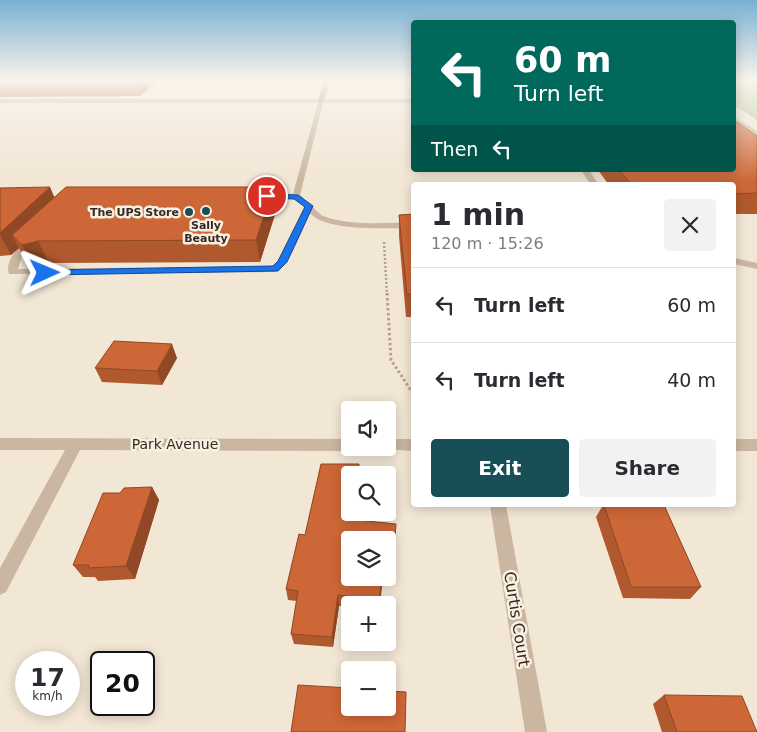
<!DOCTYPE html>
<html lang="en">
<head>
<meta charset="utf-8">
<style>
	body { margin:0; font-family:"DejaVu Sans",sans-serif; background:#f2f2f3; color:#2b2b33; height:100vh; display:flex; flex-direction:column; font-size:19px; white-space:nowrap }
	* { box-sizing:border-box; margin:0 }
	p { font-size:16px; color:#7c7c81 }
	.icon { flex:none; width:28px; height:28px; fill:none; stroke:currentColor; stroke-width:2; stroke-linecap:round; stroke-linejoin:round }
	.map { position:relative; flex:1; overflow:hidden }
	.side { position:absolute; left:411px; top:182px; width:325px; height:325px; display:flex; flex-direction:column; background:#fff; border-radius:5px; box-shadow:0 2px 12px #0003 }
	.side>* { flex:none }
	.guide { position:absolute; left:411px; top:20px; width:325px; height:152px; border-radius:5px; box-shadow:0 2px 12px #0003; background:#00695c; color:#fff; overflow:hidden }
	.fabs { position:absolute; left:341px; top:401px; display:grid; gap:10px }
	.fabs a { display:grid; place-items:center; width:55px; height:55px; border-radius:5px; background:#fff; box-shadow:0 2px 12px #0003; font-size:25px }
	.speed { position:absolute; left:15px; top:651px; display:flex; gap:10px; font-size:25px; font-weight:700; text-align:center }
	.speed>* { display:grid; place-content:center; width:65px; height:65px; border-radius:50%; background:#fff; box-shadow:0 2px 12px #0003; line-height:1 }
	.speed small { font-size:12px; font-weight:400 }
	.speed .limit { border:2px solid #111; border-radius:8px; background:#fff; color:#111 }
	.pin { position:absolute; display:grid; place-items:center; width:42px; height:42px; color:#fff; margin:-21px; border:2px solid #fff; border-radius:50%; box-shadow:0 1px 5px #0007 }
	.me { position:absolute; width:55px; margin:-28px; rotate:89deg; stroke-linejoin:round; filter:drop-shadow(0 0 4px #0008) }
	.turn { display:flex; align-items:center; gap:18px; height:105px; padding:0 20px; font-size:22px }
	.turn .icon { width:65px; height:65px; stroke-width:2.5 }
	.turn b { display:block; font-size:35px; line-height:42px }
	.then { display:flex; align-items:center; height:48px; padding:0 20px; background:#0003; gap:10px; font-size:19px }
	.round { display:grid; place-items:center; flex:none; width:52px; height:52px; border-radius:5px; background:#f2f2f3 }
	.headline { display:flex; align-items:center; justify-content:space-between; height:85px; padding:0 20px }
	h1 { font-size:30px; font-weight:700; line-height:38px }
	.action { display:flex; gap:10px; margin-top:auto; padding:10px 20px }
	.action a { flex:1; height:58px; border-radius:5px; background:#184e56; color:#fff; font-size:20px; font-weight:700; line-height:58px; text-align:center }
	.action a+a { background:#f2f2f3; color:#2b2b33 }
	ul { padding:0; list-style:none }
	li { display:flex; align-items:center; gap:15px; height:75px; padding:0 20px; border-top:1px solid #e1e1e2 }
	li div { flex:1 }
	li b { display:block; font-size:19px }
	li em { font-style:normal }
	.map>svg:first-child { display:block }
</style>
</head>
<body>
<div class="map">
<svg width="757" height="732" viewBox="0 0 757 732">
	<rect width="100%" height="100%" fill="#f2e6d5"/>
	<path fill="#afc194" d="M 734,80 L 757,80 L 757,120 L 734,105 Z"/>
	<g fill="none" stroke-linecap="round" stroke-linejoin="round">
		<path stroke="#b5a08b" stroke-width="2.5" stroke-dasharray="2 2" stroke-linecap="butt" d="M 384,242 L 387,295"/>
		<path stroke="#b5a08b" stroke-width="3" stroke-dasharray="2.5 2.5" stroke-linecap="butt" d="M 387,293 L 391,360 L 414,395"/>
		<path fill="#cab6a1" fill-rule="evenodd" d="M 0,99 L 414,99 L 414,103 L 323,103 L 300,195 C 306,200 320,215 323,216 C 348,226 388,223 414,222 L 414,228 C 389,228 326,232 310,213 C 303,227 290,267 275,272 L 9,274 C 4,261 20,243 32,238 L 37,241 L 22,256 L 18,269 L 272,266 L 278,261 L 304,207 L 294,198 L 258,198 L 254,196 L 258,194 L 293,194 L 318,103 L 0,103 Z
			M 734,117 L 757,131 L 757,136 L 734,122 Z
			M 581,170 L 589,170 L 599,185 L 591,185 Z
			M 734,258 L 757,263 L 757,269 L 734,264 Z"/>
		<path fill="#cab6a1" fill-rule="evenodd" d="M 0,438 L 350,439 L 350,448 L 356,448 L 350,451 L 80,450 L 6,592 L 0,595 L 0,568 L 65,450 L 0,450 Z
			M 388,439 L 414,439 L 414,451 L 383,449 L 382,448 L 388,448 Z
			M 734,439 L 757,439 L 757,451 L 734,451 Z
			M 490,505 L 506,505 L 547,732 L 525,732 Z"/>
		<path fill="#9d8572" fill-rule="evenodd" d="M 324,80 L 330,80 L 324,101 L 321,103 L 318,101 Z"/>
	</g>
	<path fill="#b0592f" d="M 0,80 L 158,80 L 140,96 L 0,97 Z
		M 757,136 L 757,214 L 734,214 L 734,185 L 609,185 L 598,170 L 734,170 Z
		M 274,187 L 277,208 L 260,262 L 49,263 L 33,267 L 24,257 L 19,248 L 11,255 L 0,256 L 0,188 L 55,197 Z
		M 414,214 L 414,317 L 406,317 L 399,236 L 399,215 Z
		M 177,358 L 162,385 L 102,382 L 95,368 Z
		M 321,464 L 359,464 L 359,475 L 350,475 L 350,512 L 358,512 L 358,520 L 396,524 L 392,571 L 388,570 L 388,540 L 350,540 L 350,578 L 383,578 L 380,605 L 350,605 L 350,607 L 339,606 L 333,647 L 294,644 L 291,634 L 297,601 L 288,600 L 286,589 L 299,534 L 305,535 Z
		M 152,487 L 159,500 L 135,579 L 98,581 L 95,577 L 83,577 L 73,565 L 120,493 Z
		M 603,505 L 664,505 L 701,587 L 690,599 L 623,598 L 596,517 Z
		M 664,695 L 757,732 L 662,732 L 653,704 Z"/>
	<path fill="#904826" d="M 137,80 L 158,80 L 140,96 L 136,81 Z
		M 50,187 L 59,208 L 38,241 L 49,263 L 33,267 L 22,245 L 12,235 L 19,248 L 11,255 L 0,235 L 0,233 Z
		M 274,187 L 277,208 L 260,262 L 256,240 Z
		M 172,344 L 177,358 L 162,385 L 157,371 Z
		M 152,487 L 159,500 L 135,579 L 126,566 Z
		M 396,524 L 396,536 L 392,571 L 393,560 Z
		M 382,578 L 383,578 L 379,605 L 379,600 Z
		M 338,595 L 339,606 L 333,647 L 332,637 Z"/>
	<path fill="#cd6737" stroke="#904826" d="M 0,80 L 137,80 L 136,81 L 0,81 Z
		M 734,120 L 757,136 L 757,193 L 734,194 L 734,185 L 632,185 L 619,170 L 734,170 Z
		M 50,187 L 0,233 L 0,188 Z
		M 66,187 L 274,187 L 256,240 L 38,241 L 22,245 L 12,235 Z
		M 414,214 L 414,294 L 407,294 L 399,215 Z
		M 114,341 L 172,344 L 157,371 L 95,368 Z
		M 321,464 L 359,464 L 358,475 L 350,475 L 350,512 L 358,512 L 357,520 L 396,524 L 393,560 L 388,559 L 388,540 L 350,540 L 350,578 L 382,578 L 379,600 L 338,595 L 332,637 L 291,634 L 298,591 L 286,589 L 299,534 L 305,535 Z
		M 152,487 L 126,566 L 88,568 L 89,565 L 73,565 L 103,493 L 120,493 L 124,488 Z
		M 604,505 L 664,505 L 701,587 L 631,587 Z
		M 298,685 L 350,688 L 350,708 L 388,708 L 388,691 L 406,692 L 405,732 L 291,732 Z
		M 664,695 L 742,696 L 757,732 L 677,732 Z"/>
	<linearGradient id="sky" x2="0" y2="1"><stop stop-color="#79b0d2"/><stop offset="0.44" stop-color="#f9f4ec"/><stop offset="1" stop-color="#f9f4ec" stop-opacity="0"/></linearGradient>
	<rect width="757" height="182" fill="url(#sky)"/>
	<path fill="#1a73e8" stroke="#114b97" d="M 267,194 L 298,195 L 313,206 L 287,262 L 278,271 L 45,275 L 40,273 L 45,270 L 273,266 L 278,261 L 305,207 L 294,199 L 265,198 L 265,195 Z"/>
	<g fill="#184e56" stroke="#faf0e1" stroke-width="2">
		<circle cx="206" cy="211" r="5"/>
		<circle cx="189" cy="212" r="5"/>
	</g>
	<g text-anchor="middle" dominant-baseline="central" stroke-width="5" stroke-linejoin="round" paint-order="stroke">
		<g font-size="11" font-weight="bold" fill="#332a24" stroke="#faf0e1" text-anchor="end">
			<text x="179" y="212">The UPS Store</text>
			<text x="206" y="225" text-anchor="middle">Sally<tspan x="206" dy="13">Beauty</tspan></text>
		</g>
		<g font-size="14" fill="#332a24" stroke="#faf0e1">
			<text x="175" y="444">Park Avenue</text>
		</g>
		<g font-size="16" fill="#332a24" stroke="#faf0e1">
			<text transform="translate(517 619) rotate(81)">Curtis Court</text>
		</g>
	</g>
</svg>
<div class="fabs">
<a><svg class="icon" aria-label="sound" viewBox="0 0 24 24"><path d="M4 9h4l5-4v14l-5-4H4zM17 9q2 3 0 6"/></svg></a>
<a><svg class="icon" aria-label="search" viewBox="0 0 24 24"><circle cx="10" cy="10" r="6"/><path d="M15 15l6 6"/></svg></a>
<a><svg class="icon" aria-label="layers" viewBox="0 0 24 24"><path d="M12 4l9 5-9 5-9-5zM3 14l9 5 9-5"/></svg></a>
<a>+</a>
<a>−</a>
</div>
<div class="speed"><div>17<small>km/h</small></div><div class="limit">20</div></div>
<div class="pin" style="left:267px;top:196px;background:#d93025"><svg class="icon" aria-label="arrive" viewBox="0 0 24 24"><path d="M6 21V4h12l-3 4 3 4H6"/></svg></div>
<svg class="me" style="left:45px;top:273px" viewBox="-20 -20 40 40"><path d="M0-17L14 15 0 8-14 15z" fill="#1a73e8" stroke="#fff" stroke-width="4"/></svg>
<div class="guide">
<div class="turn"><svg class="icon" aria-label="left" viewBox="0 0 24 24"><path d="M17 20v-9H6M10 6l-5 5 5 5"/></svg><div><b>60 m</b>Turn left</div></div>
<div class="then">Then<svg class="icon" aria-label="left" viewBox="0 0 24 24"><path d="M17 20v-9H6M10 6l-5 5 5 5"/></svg></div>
</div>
<section class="side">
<div class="headline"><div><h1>1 min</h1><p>120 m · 15:26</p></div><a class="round"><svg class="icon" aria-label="close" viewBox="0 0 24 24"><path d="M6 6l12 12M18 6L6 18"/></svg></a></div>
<ul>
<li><svg class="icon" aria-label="left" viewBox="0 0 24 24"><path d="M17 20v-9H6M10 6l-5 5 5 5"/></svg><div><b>Turn left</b></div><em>60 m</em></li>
<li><svg class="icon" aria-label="left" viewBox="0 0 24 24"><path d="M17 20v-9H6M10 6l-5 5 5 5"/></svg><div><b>Turn left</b></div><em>40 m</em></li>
</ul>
<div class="action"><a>Exit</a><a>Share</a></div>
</section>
</div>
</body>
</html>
